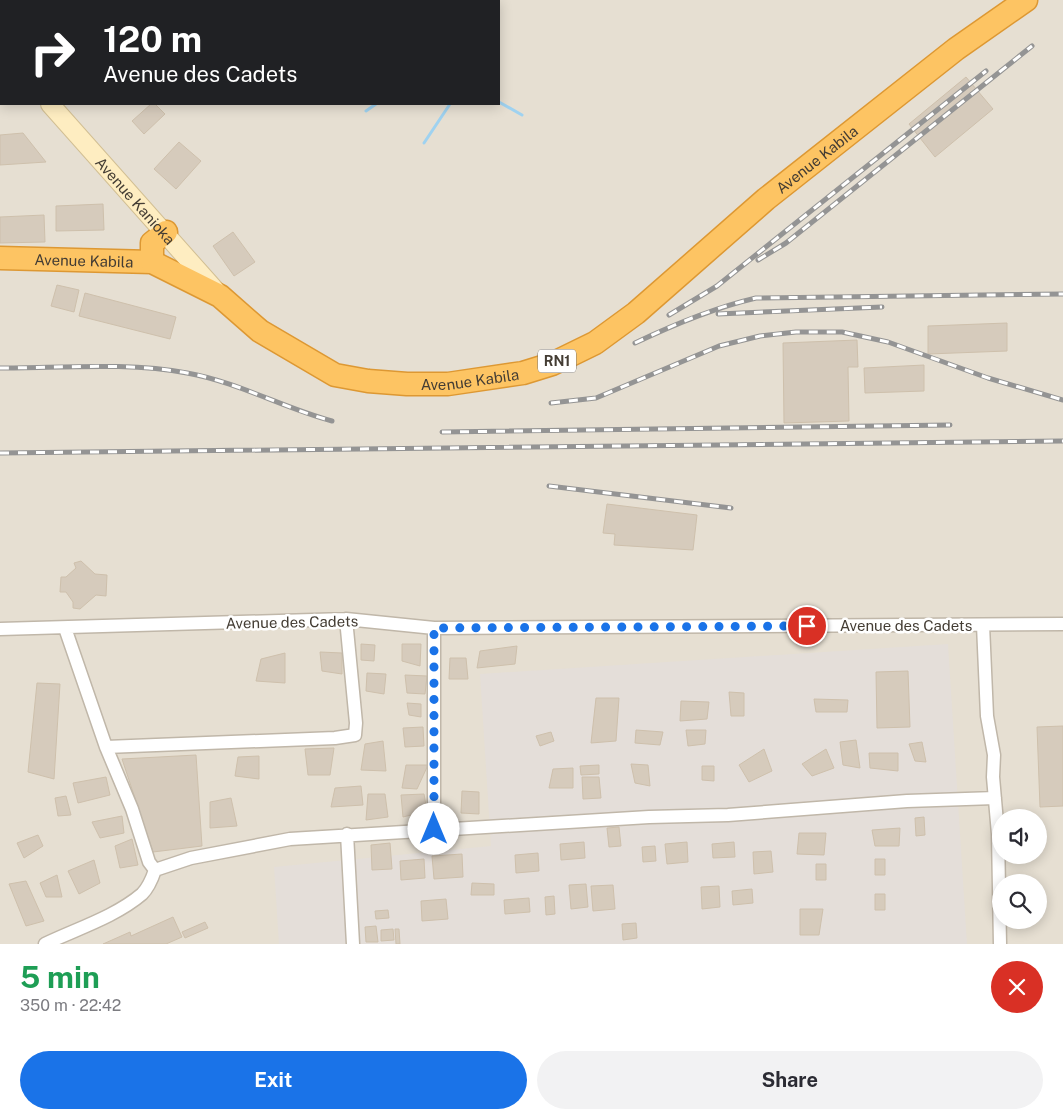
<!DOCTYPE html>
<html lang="en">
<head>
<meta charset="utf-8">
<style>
	body { margin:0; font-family:"Public Sans",sans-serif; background:#f2f2f3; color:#2b2b33; height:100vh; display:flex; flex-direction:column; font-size:19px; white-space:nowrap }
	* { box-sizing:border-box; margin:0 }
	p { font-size:16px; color:#7c7c81 }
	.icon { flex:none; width:28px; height:28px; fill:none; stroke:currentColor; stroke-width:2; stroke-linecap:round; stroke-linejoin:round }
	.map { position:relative; height:944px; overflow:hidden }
	.side { display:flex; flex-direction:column; background:#fff; flex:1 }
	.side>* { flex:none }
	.guide { position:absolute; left:0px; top:0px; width:500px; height:105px; box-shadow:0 2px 12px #0003; background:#202124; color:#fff; overflow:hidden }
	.fabs { position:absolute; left:992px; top:809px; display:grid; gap:10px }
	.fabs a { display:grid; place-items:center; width:55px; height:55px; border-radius:50%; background:#fff; box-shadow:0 2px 12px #0003; font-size:25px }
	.pin { position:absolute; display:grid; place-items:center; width:42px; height:42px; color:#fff; margin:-21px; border:2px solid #fff; border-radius:50%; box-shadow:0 1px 5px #0007 }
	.me { position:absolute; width:55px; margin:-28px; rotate:0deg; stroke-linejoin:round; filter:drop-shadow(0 0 4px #0008) }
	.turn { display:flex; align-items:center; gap:18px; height:105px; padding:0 20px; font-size:22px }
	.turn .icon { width:65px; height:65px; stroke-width:2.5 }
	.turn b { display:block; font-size:35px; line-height:42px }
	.round { display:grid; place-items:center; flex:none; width:52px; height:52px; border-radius:26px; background:#f2f2f3 }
	.head { display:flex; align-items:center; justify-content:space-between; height:85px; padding:0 20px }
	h1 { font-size:30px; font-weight:700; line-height:38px; color:#1e9e55 }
	.cta { display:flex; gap:10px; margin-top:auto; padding:10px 20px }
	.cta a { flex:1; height:58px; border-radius:30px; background:#1a73e8; color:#fff; font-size:20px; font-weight:700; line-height:58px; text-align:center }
	.cta a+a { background:#f2f2f3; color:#2b2b33 }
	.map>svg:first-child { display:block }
</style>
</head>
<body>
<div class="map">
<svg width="1063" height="944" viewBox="0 0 1063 944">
	<rect width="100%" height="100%" fill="#f2ede4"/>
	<path fill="#e6dfd2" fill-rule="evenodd" d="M 0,0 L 1063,0 L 1063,944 L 0,944 ZM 1,1 L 499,1 L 499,104 L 1,104 ZM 1001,818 L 1039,818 L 1039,855 L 1001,855 ZM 1001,882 L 1039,882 L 1039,920 L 1001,920 Z"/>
	<path fill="#e4ded9" d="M 948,644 L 967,944 L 279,944 L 274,867 L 491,846 L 480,674 Z"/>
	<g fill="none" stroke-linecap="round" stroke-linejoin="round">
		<path stroke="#9fd2f0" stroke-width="3" d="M 445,0 L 445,1
			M 298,1 L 299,0
			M 499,102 L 522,115
			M 366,111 L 376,104
			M 424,143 L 450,104"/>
	</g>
	<path fill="#d6cbbc" stroke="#cec0ac" d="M 966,77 L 993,109 L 935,157 L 909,124 Z
		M 151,104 L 155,104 L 165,114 L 144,134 L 132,121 Z
		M 23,133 L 46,162 L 0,165 L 0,135 Z
		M 179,142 L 201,161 L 176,189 L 154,169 Z
		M 103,204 L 104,230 L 56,231 L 56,206 Z
		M 44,215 L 45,242 L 0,243 L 0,217 Z
		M 233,232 L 255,262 L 234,276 L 213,246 Z
		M 57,285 L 79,290 L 74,312 L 51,306 Z
		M 85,293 L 176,317 L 170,339 L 79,316 Z
		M 1007,323 L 1007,351 L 928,354 L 928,326 Z
		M 857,340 L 858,367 L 848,367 L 849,421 L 784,423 L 783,343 Z
		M 924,365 L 924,391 L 865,393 L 864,368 Z
		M 607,504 L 697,515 L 693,550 L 614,545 L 615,534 L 603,533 Z
		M 81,561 L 95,574 L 107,575 L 106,596 L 96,595 L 80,609 L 73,608 L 73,602 L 66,592 L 60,592 L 61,577 L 66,577 L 76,568 L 74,563 Z
		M 361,644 L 375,645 L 374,661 L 361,660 Z
		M 402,644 L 421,644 L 420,666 L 402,661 Z
		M 517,646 L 515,664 L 477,668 L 480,651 Z
		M 320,652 L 342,653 L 342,674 L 322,671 Z
		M 285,653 L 285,683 L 256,681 L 261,659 Z
		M 450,658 L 466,658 L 468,679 L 449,679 Z
		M 908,671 L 910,727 L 877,728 L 876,672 Z
		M 367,673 L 386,674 L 384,694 L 366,691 Z
		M 405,675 L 427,676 L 425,694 L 407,693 Z
		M 37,683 L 60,684 L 54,779 L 28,772 Z
		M 729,692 L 744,693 L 744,716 L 731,716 Z
		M 596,698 L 619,698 L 616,741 L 591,743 Z
		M 814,699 L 848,700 L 847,712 L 816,712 Z
		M 681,701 L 709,702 L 707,719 L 680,721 Z
		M 407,703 L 421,704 L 421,717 L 409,715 Z
		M 1063,726 L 1063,806 L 1040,807 L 1037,727 Z
		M 423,727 L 424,746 L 405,747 L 403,728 Z
		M 636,730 L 663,732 L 660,745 L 635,743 Z
		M 686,730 L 706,730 L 705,744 L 688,746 Z
		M 551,732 L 554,741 L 540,746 L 536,736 Z
		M 856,740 L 860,768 L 843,765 L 840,742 Z
		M 383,741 L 386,771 L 361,770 L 365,744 Z
		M 922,742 L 926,762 L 915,761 L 909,744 Z
		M 334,748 L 330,775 L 308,775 L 305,749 Z
		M 764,749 L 772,771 L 749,782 L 739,765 Z
		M 826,749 L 834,768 L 812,776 L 802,764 Z
		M 869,753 L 898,753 L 898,771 L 870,768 Z
		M 196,755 L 202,846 L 153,852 L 122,759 Z
		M 259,756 L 259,779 L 235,776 L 238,757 Z
		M 631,764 L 648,765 L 650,786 L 635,783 Z
		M 406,765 L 428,765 L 417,789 L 402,788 Z
		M 599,765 L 599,774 L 581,775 L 580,766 Z
		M 702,766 L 714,766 L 714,781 L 702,780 Z
		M 573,768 L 573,788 L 549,788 L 553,769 Z
		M 106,777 L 110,795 L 78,803 L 73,783 Z
		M 582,777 L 599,777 L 601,798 L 583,799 Z
		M 361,786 L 363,805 L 331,807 L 335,788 Z
		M 462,791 L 479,792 L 479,814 L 461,813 Z
		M 368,794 L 385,794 L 388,817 L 366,820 Z
		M 424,794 L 427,811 L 403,817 L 401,795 Z
		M 66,796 L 71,815 L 58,816 L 55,798 Z
		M 231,798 L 237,826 L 210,828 L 210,802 Z
		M 122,816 L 124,833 L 100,838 L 92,822 Z
		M 924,817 L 925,835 L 916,836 L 915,818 Z
		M 619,827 L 621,846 L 609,847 L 607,828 Z
		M 900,828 L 899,846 L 875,846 L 872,830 Z
		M 799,833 L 826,833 L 824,855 L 797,854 Z
		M 38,835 L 43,846 L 24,858 L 17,843 Z
		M 132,839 L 138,865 L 120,868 L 115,846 Z
		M 584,842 L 585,858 L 561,860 L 560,844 Z
		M 687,842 L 688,862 L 667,864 L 665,844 Z
		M 734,842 L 735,857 L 713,858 L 712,844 Z
		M 390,843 L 392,869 L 372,870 L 371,845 Z
		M 655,846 L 656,861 L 643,862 L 642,847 Z
		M 771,851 L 773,872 L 754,874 L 753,852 Z
		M 538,853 L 539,871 L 516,873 L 515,855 Z
		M 462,854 L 463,877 L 434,879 L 432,856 Z
		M 424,859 L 425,878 L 401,880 L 400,861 Z
		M 875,859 L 885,859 L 885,875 L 875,875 Z
		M 94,860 L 100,883 L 79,894 L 68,871 Z
		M 816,864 L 826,864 L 826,880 L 816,880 Z
		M 57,875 L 62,897 L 46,897 L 40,883 Z
		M 26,881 L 44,921 L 26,926 L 9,884 Z
		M 472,883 L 494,884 L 494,895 L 471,895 Z
		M 586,884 L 588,907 L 571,909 L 569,885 Z
		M 613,885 L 615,909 L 593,911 L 591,886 Z
		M 719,886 L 720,907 L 702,909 L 701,887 Z
		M 752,889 L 753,903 L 733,905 L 732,891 Z
		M 875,894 L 885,894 L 885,910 L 875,910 Z
		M 554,896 L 555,914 L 546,915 L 545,897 Z
		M 529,898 L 530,912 L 505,914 L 504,900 Z
		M 446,899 L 448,919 L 422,921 L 421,901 Z
		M 800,909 L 823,909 L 819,935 L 800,935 Z
		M 388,910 L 389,918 L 376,919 L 375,911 Z
		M 173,917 L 182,937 L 166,944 L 103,944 L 130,932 L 131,936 Z
		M 205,922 L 208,928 L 185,938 L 182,932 Z
		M 636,923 L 637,938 L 623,940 L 622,924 Z
		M 376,926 L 378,942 L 366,942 L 365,927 Z
		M 393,929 L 394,940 L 381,941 L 381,930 Z
		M 395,929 L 399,929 L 400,944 L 396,944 Z"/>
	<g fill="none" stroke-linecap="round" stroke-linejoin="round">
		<defs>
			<path id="street" d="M 983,625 L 987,716 L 994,755 L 993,777 L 998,834 L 1000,944
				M 65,628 L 106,747 L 132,809 L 149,862 L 155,870
				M 434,628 L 434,829
				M 0,629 L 346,619 L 434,628 L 1063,624
				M 106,747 L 335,738 L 355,735 L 356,723 L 346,619
				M 347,834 L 353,944
				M 155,870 L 191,858 L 290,839 L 649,817 L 728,815 L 907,801 L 995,798
				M 45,944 C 76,929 115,917 142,894 C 149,887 152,879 155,870"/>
			<g id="secondary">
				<path d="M 0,43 L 1,44"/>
				<path id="s1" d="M 50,104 L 217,292"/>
			</g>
			<g id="highway">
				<path id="s2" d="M 0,258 L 152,262 L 220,296 L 260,331 L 335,375 L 368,381 L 407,384 L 448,384 L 523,373 L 552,364 L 595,343 L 636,313 L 766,199 L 956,49 L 1026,0"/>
				<path d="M 152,262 L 152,243 L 166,232"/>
			</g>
		</defs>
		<use href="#street" stroke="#c0b7a9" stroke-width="15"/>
		<use href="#secondary" stroke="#d2bf93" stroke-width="20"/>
		<use href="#highway" stroke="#dd9833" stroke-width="25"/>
		<use href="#street" stroke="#fff" stroke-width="12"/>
		<use href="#secondary" stroke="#feedc1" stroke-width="18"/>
		<use href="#highway" stroke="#fdc463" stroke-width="22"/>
		<defs>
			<path id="rail" d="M 758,260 L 786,243 L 1032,46
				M 718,314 L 882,307
				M 669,315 L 717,286 L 986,71
				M 635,343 C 675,324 713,308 756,298 L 1063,294
				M 0,368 C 59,368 129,362 187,373 C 238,382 283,408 332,421
				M 551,403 L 596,398 L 719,346 L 760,336 L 796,332 L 842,332 L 888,342 L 988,378 L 1063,400
				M 442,432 L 950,425
				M 0,453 L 1063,441
				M 549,486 L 731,508"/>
		</defs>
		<use href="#rail" stroke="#949494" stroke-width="5"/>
		<use href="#rail" stroke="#fff" stroke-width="3" stroke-dasharray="9" stroke-linecap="butt"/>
	</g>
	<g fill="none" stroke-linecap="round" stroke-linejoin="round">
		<path stroke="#1a73e8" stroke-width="9" stroke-dasharray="0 16.2" d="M 434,829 L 434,628 L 807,626"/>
	</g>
	<g text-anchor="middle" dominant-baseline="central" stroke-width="5" stroke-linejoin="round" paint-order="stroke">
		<rect fill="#fff" stroke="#7c7771" stroke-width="1" x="538" y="349.5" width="38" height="23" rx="4"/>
		<g font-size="14" font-weight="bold" fill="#443d34">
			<text x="557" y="361">RN1</text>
		</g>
		<g font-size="15" fill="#443d34" stroke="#fff">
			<text stroke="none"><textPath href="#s2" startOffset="924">Avenue Kabila</textPath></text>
			<text stroke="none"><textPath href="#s1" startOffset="129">Avenue Kanioka</textPath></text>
			<text stroke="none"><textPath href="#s2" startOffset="84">Avenue Kabila</textPath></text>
			<text stroke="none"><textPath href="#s2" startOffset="504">Avenue Kabila</textPath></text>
			<text transform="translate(292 622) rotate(-1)">Avenue des Cadets</text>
			<text x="906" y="625">Avenue des Cadets</text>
		</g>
	</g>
</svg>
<div class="fabs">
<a><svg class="icon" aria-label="sound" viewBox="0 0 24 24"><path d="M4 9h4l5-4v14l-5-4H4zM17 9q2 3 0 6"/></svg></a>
<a><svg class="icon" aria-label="search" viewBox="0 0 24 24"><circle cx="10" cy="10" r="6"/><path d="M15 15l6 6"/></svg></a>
</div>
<div class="pin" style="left:807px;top:626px;background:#d93025"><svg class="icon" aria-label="arrive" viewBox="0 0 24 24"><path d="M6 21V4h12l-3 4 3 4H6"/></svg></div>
<svg class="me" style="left:434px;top:829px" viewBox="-20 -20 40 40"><circle r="19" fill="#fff"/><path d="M0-13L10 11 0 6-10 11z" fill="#1a73e8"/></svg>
<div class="guide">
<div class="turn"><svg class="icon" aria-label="right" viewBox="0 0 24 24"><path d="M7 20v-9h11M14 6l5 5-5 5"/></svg><div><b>120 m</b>Avenue des Cadets</div></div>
</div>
</div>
<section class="side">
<div class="head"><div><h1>5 min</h1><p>350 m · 22:42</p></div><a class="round" style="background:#d93025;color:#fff"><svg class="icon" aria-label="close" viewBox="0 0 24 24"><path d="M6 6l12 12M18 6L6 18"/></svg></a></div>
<div class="cta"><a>Exit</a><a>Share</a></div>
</section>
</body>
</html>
